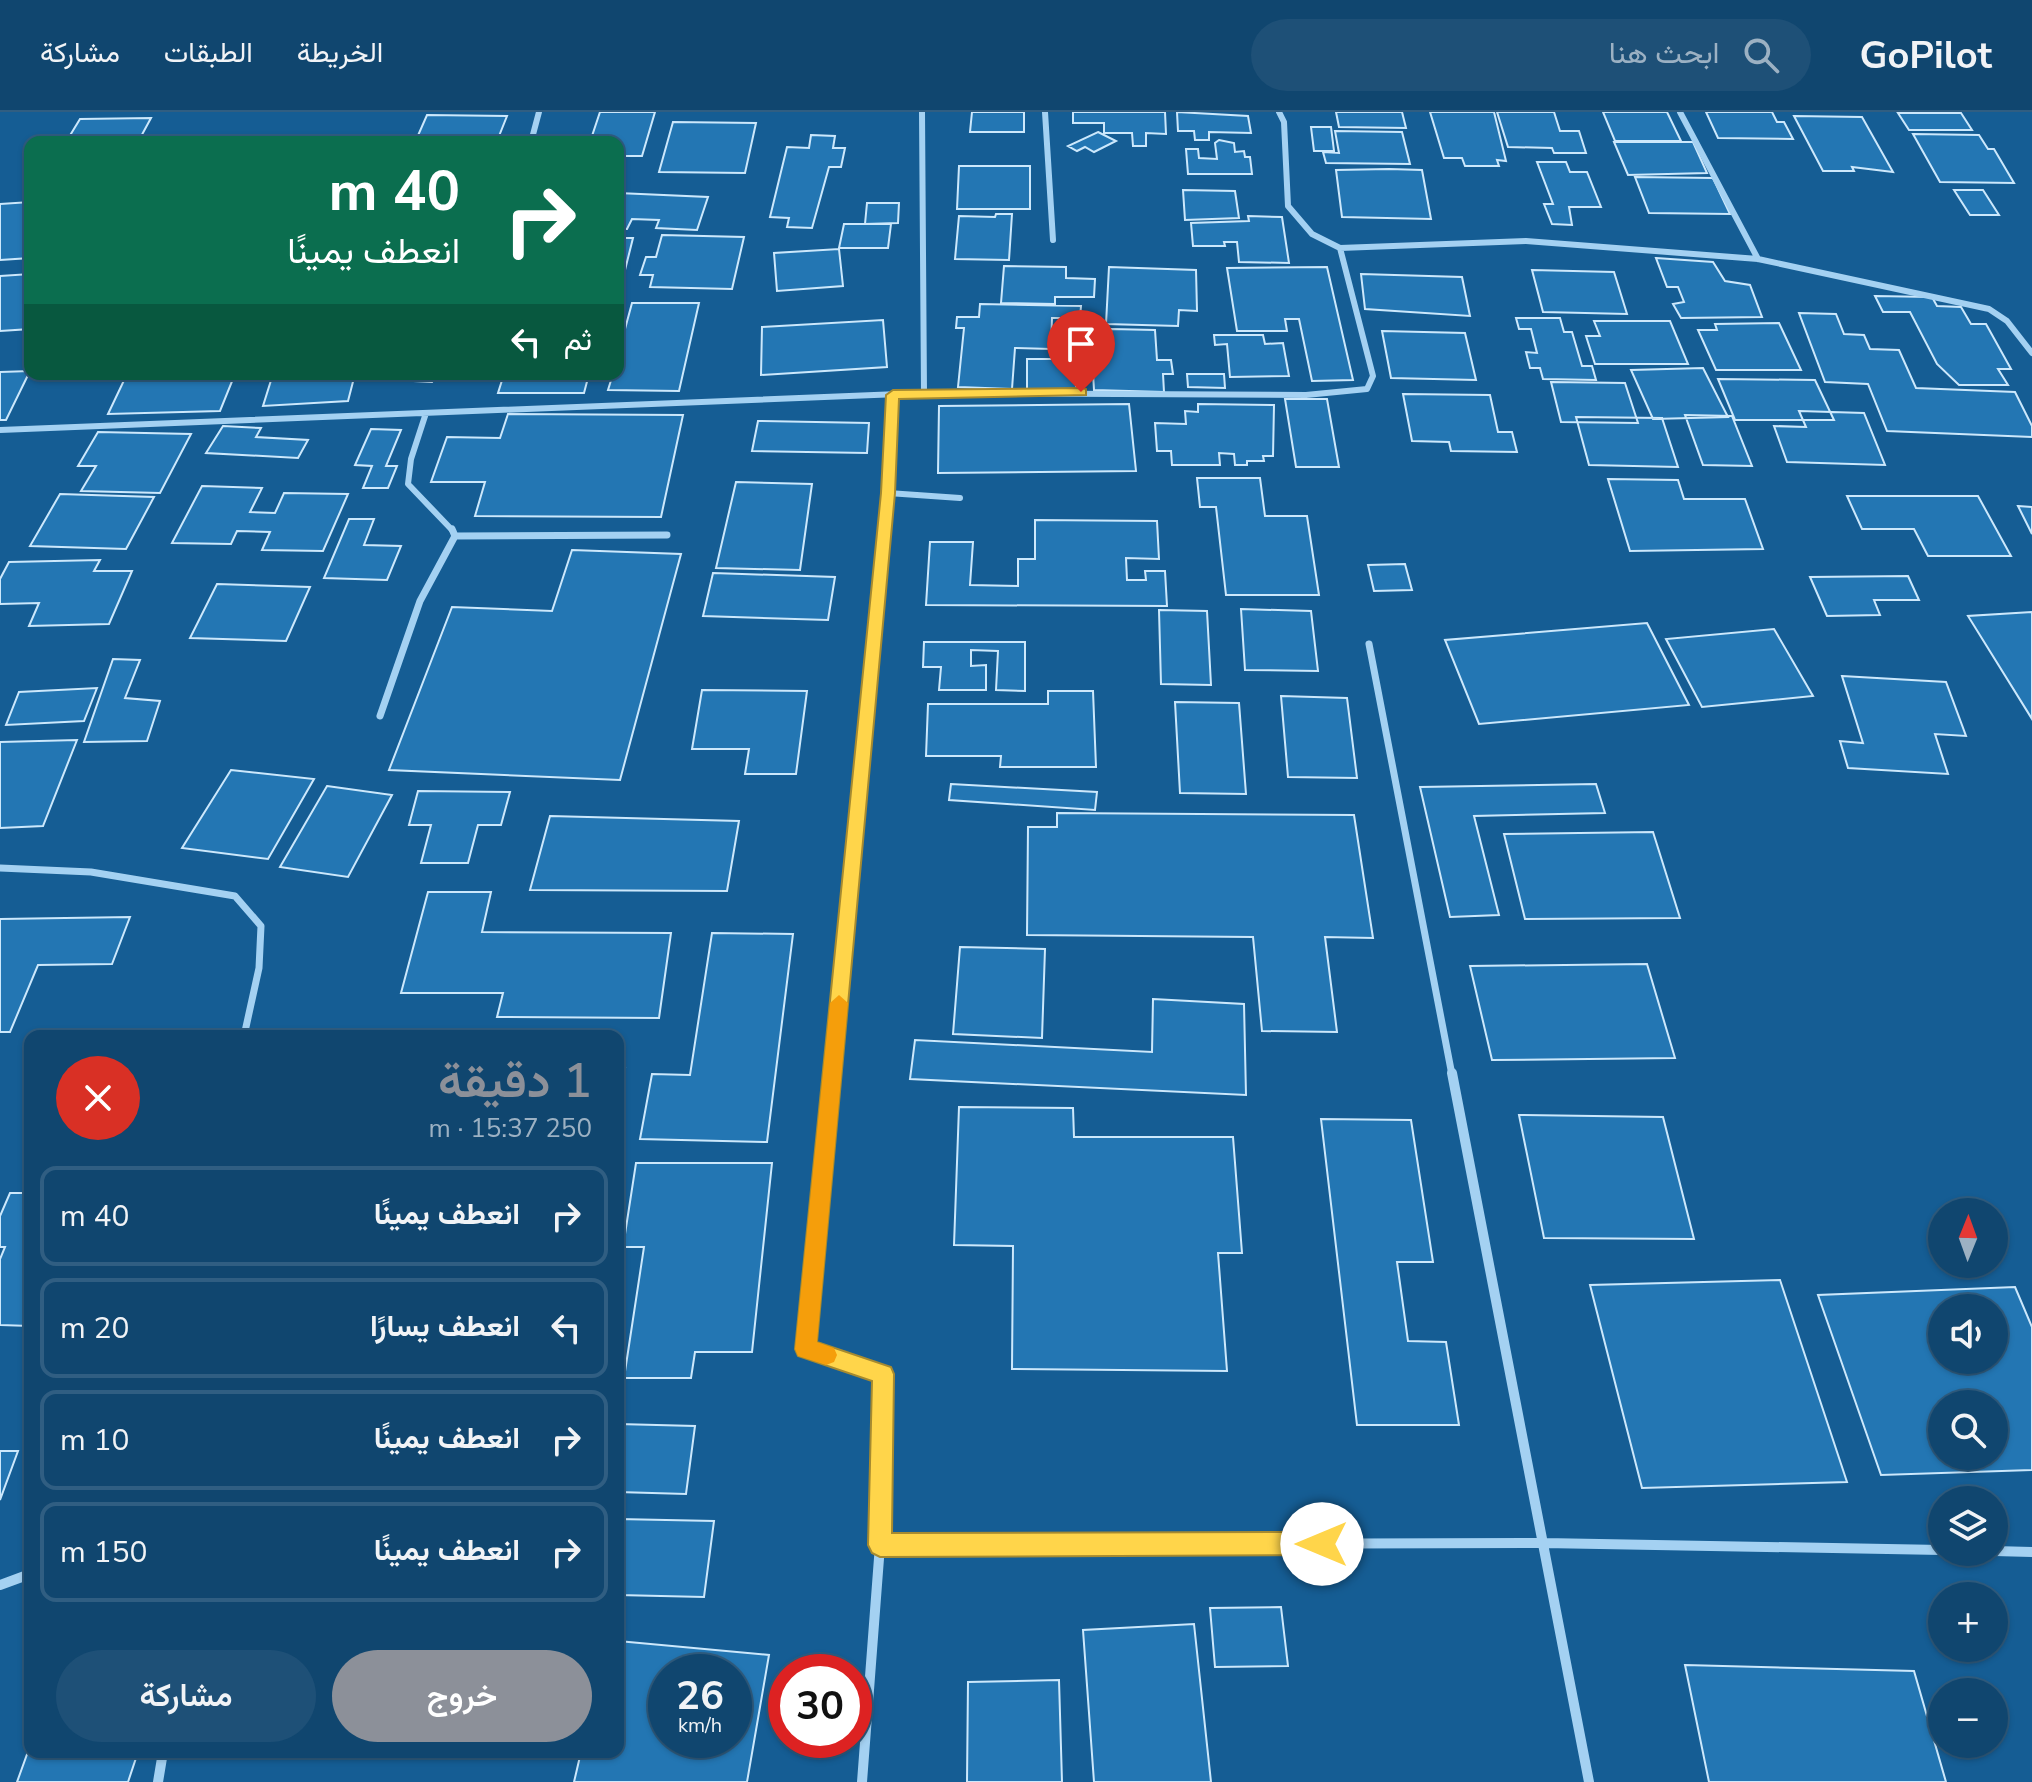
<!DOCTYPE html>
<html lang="ar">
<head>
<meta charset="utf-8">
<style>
	body { margin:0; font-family:"Nunito Sans",Vazirmatn,sans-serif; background:#1e5077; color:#f1f3f6; direction:rtl; height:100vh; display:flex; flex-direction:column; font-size:30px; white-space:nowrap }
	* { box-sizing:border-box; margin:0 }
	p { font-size:26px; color:#9cb1c3 }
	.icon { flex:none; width:44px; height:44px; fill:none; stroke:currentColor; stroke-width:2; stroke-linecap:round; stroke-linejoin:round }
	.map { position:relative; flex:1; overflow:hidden; direction:ltr }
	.side { position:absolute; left:24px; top:918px; width:600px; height:728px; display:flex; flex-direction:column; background:#10466f; border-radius:16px; box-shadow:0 2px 6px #0004,0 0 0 2px #305e82; direction:rtl }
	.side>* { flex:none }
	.banner { position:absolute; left:24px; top:24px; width:600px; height:244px; border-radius:16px; box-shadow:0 2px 6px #0004,0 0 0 2px #305e82; direction:rtl; background:#0b6e4f; color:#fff; overflow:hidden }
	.needle { width:52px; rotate:1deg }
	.buttons { position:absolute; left:1928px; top:1086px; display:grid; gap:16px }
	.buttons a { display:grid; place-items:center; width:80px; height:80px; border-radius:50%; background:#10466f; box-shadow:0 2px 6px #0004,0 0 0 2px #305e82; font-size:40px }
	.speed { position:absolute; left:648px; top:1542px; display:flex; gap:16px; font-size:40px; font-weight:700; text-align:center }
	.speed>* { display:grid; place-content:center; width:104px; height:104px; border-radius:50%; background:#10466f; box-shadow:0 2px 6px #0004,0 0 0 2px #305e82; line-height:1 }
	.speed small { font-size:20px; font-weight:400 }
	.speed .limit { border:12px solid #d22; background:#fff; color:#111 }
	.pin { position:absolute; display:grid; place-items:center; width:68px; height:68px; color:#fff; margin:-82px -34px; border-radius:50% 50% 50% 0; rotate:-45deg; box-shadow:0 0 8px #0007 }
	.pin .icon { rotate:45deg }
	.me { position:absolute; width:88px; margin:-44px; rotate:270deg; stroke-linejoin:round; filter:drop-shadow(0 0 6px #0008) }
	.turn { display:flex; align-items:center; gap:28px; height:168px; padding:0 32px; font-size:36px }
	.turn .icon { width:104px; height:104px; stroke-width:2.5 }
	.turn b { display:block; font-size:56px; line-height:68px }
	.then { display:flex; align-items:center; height:76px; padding:0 32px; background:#0003; gap:16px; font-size:30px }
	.round { display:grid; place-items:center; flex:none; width:84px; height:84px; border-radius:42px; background:#1e5077 }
	.head { display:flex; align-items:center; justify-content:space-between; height:136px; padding:0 32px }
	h1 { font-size:48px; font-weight:600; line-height:60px; color:#8c9099 }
	.cta { display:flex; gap:16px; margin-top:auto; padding:16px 32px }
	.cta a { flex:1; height:92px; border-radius:48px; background:#8c9099; color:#fff; font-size:32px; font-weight:600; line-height:92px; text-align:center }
	.cta a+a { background:#1e5077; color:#f1f3f6 }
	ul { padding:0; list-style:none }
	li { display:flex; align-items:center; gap:24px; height:100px; margin:0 16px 12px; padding:0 16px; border:4px solid #305e82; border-radius:16px }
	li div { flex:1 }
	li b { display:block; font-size:30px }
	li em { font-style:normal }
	header { display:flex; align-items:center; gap:48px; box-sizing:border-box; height:112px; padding:0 40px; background:#10466f; border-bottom:2px solid #305e82 }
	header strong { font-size:38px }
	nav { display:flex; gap:44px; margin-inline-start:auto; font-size:28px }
	.search { width:560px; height:72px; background:#1e5077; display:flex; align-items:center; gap:20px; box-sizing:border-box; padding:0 28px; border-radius:44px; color:#9cb1c3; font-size:30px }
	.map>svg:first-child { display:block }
</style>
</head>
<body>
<header>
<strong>GoPilot</strong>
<div class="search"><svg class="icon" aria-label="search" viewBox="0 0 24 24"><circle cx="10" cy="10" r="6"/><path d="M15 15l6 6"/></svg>ابحث هنا</div>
<nav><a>الخريطة</a><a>الطبقات</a><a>مشاركة</a></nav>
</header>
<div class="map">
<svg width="2032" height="1670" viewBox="0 0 2032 1670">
	<rect width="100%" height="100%" fill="#155d94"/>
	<path fill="#2376b3" stroke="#cce8fc" stroke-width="2" fill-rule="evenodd" d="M 600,0 L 655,0 L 642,44 L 618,44 L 618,30 L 590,30 Z
		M 972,0 L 1024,0 L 1024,20 L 970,20 Z
		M 1073,0 L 1165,0 L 1166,22 L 1146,21 L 1146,34 L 1133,34 L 1132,21 L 1104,21 L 1104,11 L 1073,11 Z
		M 1177,0 L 1248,4 L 1251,21 L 1209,20 L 1209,28 L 1195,28 L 1194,19 L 1178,19 Z
		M 1336,0 L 1402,0 L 1406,16 L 1339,15 Z
		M 1430,0 L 1494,0 L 1506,49 L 1497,48 L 1499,54 L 1465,54 L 1462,46 L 1444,46 Z
		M 1497,0 L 1554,0 L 1560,19 L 1579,19 L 1586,41 L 1554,41 L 1552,36 L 1508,35 Z
		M 1603,0 L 1667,0 L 1681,29 L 1615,29 Z
		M 1706,0 L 1772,0 L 1777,10 L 1784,10 L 1793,27 L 1718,26 Z
		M 1898,1 L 1961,1 L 1972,18 L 1909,18 Z
		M 427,3 L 507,4 L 497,29 L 416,28 Z
		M 1794,4 L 1862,5 L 1893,60 L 1852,55 L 1854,59 L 1823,59 Z
		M 151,6 L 138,30 L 66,30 L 80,7 Z
		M 673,10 L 756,11 L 745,61 L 659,60 Z
		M 1311,15 L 1331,15 L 1334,39 L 1314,39 Z
		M 1335,19 L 1402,20 L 1410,52 L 1326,51 L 1323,40 L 1339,41 Z
		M 1098,20 L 1116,29 L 1094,40 L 1085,35 L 1077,39 L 1068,34 Z
		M 1913,22 L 1979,23 L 1988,37 L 1994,37 L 2014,71 L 1940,70 Z
		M 811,23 L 835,24 L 833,36 L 845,36 L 841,55 L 829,55 L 812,116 L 787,115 L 789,106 L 770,105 L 787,35 L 809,36 Z
		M 1219,28 L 1234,31 L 1235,40 L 1244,39 L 1245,45 L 1250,45 L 1252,62 L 1188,62 L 1186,37 L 1198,37 L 1199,46 L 1217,47 L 1215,31 Z
		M 1614,30 L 1693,30 L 1707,61 L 1628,63 Z
		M 1537,50 L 1566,50 L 1570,60 L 1587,60 L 1601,95 L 1569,95 L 1572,113 L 1552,112 L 1544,92 L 1553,92 Z
		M 959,54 L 1030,54 L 1030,97 L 957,97 Z
		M 1389,57 L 1422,58 L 1431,107 L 1342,105 L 1336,58 Z
		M 1635,65 L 1713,66 L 1730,102 L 1649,101 Z
		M 1183,78 L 1235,79 L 1239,106 L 1185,108 Z
		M 1954,78 L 1983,78 L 1999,103 L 1970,103 Z
		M 618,81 L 708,85 L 697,118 L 656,116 L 659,108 L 632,107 L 627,117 L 618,117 Z
		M 30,90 L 30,146 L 0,148 L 0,92 Z
		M 867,91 L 899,91 L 898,111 L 865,112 Z
		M 996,102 L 1012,102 L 1009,148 L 955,147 L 959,104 L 995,105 Z
		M 1248,104 L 1282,105 L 1289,151 L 1239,150 L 1237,130 L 1224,130 L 1225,134 L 1193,134 L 1191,111 L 1249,109 Z
		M 844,112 L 891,112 L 888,136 L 839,136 Z
		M 662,123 L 744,125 L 732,177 L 650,175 L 653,163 L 640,163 L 646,145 L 656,145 Z
		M 618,126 L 633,126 L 623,166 L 618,166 Z
		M 839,137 L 843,174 L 777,179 L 774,141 Z
		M 1656,146 L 1713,150 L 1725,169 L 1750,173 L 1762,205 L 1681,206 L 1673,192 L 1684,190 L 1678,175 L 1667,175 Z
		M 1004,154 L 1066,155 L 1066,166 L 1095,167 L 1094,185 L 1055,185 L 1055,192 L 1001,191 Z
		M 1109,155 L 1196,158 L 1197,199 L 1179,198 L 1178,214 L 1106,212 Z
		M 1327,155 L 1353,268 L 1312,269 L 1299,207 L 1285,207 L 1287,219 L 1237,219 L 1227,156 Z
		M 1532,158 L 1614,160 L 1627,202 L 1543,200 Z
		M 30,162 L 30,217 L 0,219 L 0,164 Z
		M 1361,162 L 1462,165 L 1470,204 L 1365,197 Z
		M 1875,184 L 1932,185 L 1937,194 L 1961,195 L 1971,212 L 1986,212 L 2011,257 L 1998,257 L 2008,273 L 1959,273 L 1937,252 L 1910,200 L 1883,200 Z
		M 632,191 L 699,191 L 679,279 L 608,278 L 613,262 L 618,262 L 618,243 Z
		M 980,192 L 1081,194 L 1080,206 L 1052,206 L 1051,237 L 1015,236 L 1012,277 L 958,275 L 964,216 L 956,216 L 957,205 L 979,205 Z
		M 1799,201 L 1836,202 L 1844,222 L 1864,223 L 1870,237 L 1899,238 L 1916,276 L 2015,280 L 2032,314 L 2032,325 L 1887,319 L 1868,272 L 1825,270 Z
		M 1516,206 L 1560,206 L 1564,220 L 1572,220 L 1582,254 L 1592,254 L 1596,268 L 1543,267 L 1540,256 L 1530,256 L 1526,240 L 1537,241 L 1531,217 L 1519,217 Z
		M 883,208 L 887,255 L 761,263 L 762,215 Z
		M 1594,209 L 1670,209 L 1688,252 L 1595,252 L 1586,224 L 1600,224 Z
		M 1779,211 L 1801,258 L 1716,258 L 1698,218 L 1717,218 L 1715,212 Z
		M 1111,217 L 1155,218 L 1157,248 L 1171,248 L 1173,262 L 1163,262 L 1164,280 L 1094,278 L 1093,261 L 1083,261 L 1082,242 L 1112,242 Z
		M 1382,219 L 1465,221 L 1476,268 L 1391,266 Z
		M 1214,223 L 1263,223 L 1265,232 L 1283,231 L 1289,264 L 1230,265 L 1227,232 L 1215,233 Z
		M 1027,247 L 1076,247 L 1076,280 L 1027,280 Z
		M 1703,256 L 1728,305 L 1653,307 L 1631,258 Z
		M 30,259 L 6,308 L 0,308 L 0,260 Z
		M 127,262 L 235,262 L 220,299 L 108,302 Z
		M 273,262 L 355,262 L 348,289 L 263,294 Z
		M 379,262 L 437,262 L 432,270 L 376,267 Z
		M 504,262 L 589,262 L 584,281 L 498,281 Z
		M 1187,262 L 1224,262 L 1225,276 L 1188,275 Z
		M 1718,267 L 1815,268 L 1834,308 L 1735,308 Z
		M 1551,270 L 1625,271 L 1638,311 L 1561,310 Z
		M 1403,282 L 1490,283 L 1498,320 L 1512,320 L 1517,340 L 1451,339 L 1449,330 L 1412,329 Z
		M 1285,287 L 1327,287 L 1339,355 L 1296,355 Z
		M 1129,292 L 1136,359 L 938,361 L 939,294 Z
		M 1198,292 L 1274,293 L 1273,344 L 1263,344 L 1264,349 L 1247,349 L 1247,353 L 1235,353 L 1234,342 L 1219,341 L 1220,353 L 1172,353 L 1171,339 L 1157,339 L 1155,311 L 1186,312 L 1185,299 L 1198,300 Z
		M 1799,299 L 1864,301 L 1885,353 L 1787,350 L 1774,314 L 1806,315 Z
		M 508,302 L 683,303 L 661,405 L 475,404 L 485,370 L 431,370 L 447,325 L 500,326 Z
		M 1685,303 L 1732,304 L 1752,354 L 1703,353 Z
		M 1576,305 L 1662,306 L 1678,355 L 1589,353 Z
		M 758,309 L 869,311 L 867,341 L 752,339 Z
		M 223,314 L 261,316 L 256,325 L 308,328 L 298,346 L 206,341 Z
		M 371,317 L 401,318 L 386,354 L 397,354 L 388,376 L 363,376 L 372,354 L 355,353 Z
		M 98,320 L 191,322 L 160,381 L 81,379 L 96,354 L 78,354 Z
		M 1197,366 L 1260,366 L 1265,404 L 1307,404 L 1319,483 L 1226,483 L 1216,395 L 1200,395 Z
		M 1608,367 L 1678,368 L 1684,387 L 1745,387 L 1763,437 L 1630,439 Z
		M 736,370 L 812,372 L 800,458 L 716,456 Z
		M 202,374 L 262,376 L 250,400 L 275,401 L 284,381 L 348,382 L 323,439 L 262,438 L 270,420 L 237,419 L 231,432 L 172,431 Z
		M 60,382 L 154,385 L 126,437 L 30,434 Z
		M 1847,384 L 1978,384 L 2011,444 L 1928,444 L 1914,417 L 1862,417 Z
		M 2018,394 L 2032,395 L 2032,422 Z
		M 349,407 L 374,407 L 364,433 L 401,434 L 387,468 L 324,466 Z
		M 1035,408 L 1157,409 L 1159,447 L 1126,446 L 1127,468 L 1146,468 L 1145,459 L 1165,459 L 1167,494 L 926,493 L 930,430 L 973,430 L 970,473 L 1018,474 L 1018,447 L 1035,447 Z
		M 572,438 L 681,442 L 620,668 L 389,658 L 452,495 L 552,499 Z
		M 100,448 L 94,459 L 132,459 L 109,512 L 29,514 L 39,491 L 0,492 L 0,467 L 9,450 Z
		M 1405,452 L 1412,478 L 1374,479 L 1368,453 Z
		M 713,461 L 835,465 L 828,508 L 703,504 Z
		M 1908,464 L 1919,488 L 1874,488 L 1880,503 L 1827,504 L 1810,465 Z
		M 217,472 L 310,475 L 286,529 L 190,526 Z
		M 1241,497 L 1311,499 L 1318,559 L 1245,558 Z
		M 1159,498 L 1207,499 L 1211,573 L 1161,572 Z
		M 2032,500 L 2032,607 L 1968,504 Z
		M 1647,511 L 1689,593 L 1479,612 L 1445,528 Z
		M 1774,517 L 1813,584 L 1702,595 L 1666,527 Z
		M 924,530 L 1025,530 L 1025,579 L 996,578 L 998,539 L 971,538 L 971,554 L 986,553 L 986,578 L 939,578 L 941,555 L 923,555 Z
		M 113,547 L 140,548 L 125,586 L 160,589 L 147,629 L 84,630 Z
		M 1842,564 L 1946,570 L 1966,624 L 1935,622 L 1948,662 L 1848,656 L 1840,629 L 1863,631 Z
		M 97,576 L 84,609 L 6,613 L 19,580 Z
		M 702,578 L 807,579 L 796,662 L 745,662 L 749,637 L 692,637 Z
		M 1048,579 L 1093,579 L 1096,655 L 1000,655 L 1001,644 L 926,644 L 928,592 L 1048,592 Z
		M 1281,584 L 1347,586 L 1357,666 L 1288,665 Z
		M 1175,590 L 1239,591 L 1246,682 L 1180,681 Z
		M 77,628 L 43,714 L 0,716 L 0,630 Z
		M 231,658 L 314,667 L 268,747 L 182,736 Z
		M 951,672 L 1097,680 L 1095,698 L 949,688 Z
		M 1596,672 L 1605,701 L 1474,704 L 1499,803 L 1450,805 L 1420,675 Z
		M 327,674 L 392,683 L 348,765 L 280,755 Z
		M 418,679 L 510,680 L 501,713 L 478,713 L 468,751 L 421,751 L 431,713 L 409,713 Z
		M 1057,701 L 1354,703 L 1373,826 L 1325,825 L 1337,920 L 1262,919 L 1253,825 L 1027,823 L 1028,715 L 1057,715 Z
		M 550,704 L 739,709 L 727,779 L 530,778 Z
		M 1653,720 L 1680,806 L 1525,807 L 1504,722 Z
		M 428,780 L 491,780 L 482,820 L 671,821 L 659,906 L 497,905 L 503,881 L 401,881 Z
		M 130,805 L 112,852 L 38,853 L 10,920 L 0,920 L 0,807 Z
		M 712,821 L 793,822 L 767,1030 L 640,1027 L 652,962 L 690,963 Z
		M 960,835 L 1045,837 L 1042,926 L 953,922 Z
		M 1647,852 L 1675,946 L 1492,948 L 1470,854 Z
		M 1153,887 L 1244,892 L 1246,983 L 910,967 L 915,928 L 1152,940 Z
		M 618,956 L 625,956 L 618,1002 Z
		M 959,995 L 1073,996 L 1074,1025 L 1233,1025 L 1242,1141 L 1218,1141 L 1227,1259 L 1012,1257 L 1013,1134 L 954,1133 Z
		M 1519,1003 L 1663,1005 L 1694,1127 L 1544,1126 Z
		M 1321,1007 L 1411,1008 L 1433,1150 L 1397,1150 L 1408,1229 L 1446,1230 L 1459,1313 L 1357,1313 Z
		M 636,1051 L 772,1051 L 752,1240 L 695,1240 L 691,1266 L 624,1266 L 644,1135 L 623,1135 Z
		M 10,1081 L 30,1081 L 30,1214 L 0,1213 L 0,1147 L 5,1135 L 0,1135 L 0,1104 Z
		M 1780,1168 L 1847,1370 L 1642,1376 L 1590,1173 Z
		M 2015,1175 L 2032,1215 L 2032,1358 L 1881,1363 L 1818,1183 ZM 1942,1196 L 1994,1196 L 1994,1248 L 1942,1248 ZM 1942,1292 L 1994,1292 L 1994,1344 L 1942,1344 Z
		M 618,1312 L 695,1314 L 686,1382 L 618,1380 Z
		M 0,1339 L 18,1339 L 0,1388 Z
		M 618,1407 L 714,1409 L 704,1485 L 618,1483 Z
		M 1281,1495 L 1288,1554 L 1215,1555 L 1210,1496 Z
		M 1194,1512 L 1211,1670 L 1094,1670 L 1083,1518 Z
		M 618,1529 L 769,1543 L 747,1670 L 574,1670 L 581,1640 L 618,1640 ZM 666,1560 L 734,1560 L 734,1628 L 666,1628 Z
		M 1685,1553 L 1914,1559 L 1946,1670 L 1709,1670 Z
		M 1059,1568 L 1062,1670 L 967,1670 L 968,1570 Z
		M 30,1634 L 30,1640 L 138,1640 L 128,1670 L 17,1670 Z"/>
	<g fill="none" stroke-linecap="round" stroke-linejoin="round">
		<path stroke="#a4d1f2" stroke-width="6" d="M 922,0 L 924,281
			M 1045,0 L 1053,128
			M 1279,0 L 1284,10 L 1288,94 L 1312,122 L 1340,136 L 1526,129 L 1758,147 L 1989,197 L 2007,209 L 2032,241
			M 1680,0 L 1758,147
			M 531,30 L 539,0
			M 426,301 L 411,347 L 408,372 L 453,419
			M 0,318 L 924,281 L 1306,283 L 1367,277 L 1373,264 L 1340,136
			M 888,381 L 960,386
			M 884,419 L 893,283"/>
		<path stroke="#a4d1f2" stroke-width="7" d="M 452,417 L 455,424
			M 455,424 L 667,423
			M 1369,532 L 1452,963
			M 380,604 L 420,489 L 455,424
			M 0,756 L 91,760 L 235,784 L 261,814 L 259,856 L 244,924
			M 832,963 L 885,417"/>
		<path stroke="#a4d1f2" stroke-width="10" d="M 832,961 L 806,1237 L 883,1262 L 880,1433 L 862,1670
			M 1452,961 L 1589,1670
			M 880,1433 L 1544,1431 L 1942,1438
			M 1994,1439 L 2032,1440
			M 0,1473 L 30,1462
			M 158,1670 L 163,1640"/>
	</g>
	<path fill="#ffd54a" stroke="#a68a30" stroke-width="2" d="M 1081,276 L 1086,277 L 1086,283 L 899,287 L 895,381 L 817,1230 L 891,1255 L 894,1262 L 892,1421 L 1322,1420 L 1331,1424 L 1334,1432 L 1331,1440 L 1322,1443 L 880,1445 L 872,1441 L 868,1433 L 872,1269 L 798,1244 L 795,1237 L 881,381 L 886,283 L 893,278 Z"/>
	<path fill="#f59e0b" d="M 839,883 L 848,891 L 817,1230 L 834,1236 L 837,1243 L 834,1250 L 826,1253 L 798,1244 L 795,1237 L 830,891 Z"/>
</svg>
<div class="buttons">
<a><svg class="needle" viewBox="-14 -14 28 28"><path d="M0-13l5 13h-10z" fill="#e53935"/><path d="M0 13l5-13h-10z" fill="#9cb1c3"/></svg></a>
<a><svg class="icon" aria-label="sound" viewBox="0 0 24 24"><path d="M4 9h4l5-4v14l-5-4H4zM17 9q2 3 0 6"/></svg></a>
<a><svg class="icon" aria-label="search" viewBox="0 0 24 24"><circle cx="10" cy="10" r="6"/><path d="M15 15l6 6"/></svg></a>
<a><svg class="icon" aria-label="layers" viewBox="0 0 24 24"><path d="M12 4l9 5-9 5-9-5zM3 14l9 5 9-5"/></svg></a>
<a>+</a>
<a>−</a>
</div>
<div class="speed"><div>26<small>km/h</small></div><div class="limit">30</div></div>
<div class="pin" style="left:1081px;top:280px;background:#d93025"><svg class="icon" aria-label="arrive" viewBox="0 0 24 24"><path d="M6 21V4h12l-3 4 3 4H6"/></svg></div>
<svg class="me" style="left:1322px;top:1432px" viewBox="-20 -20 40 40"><circle r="19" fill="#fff"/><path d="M0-13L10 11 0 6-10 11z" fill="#ffd54a"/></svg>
<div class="banner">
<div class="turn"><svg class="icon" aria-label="right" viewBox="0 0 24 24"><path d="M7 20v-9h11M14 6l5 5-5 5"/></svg><div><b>40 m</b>انعطف يمينًا</div></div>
<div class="then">ثم<svg class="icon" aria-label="left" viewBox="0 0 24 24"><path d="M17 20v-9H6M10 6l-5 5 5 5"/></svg></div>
</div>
<section class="side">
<div class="head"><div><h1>1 دقيقة</h1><p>250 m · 15:37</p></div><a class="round" style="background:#d93025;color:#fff"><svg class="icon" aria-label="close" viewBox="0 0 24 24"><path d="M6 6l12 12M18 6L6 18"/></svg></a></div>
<ul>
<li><svg class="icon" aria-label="right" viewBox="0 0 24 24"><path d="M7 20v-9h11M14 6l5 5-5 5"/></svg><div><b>انعطف يمينًا</b></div><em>40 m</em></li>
<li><svg class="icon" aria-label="left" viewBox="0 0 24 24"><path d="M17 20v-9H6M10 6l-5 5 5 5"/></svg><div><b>انعطف يسارًا</b></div><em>20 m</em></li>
<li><svg class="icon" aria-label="right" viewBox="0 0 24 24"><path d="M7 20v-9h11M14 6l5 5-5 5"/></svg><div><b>انعطف يمينًا</b></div><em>10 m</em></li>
<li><svg class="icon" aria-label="right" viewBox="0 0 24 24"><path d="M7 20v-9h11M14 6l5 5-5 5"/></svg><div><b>انعطف يمينًا</b></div><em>150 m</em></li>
</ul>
<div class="cta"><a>خروج</a><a>مشاركة</a></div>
</section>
</div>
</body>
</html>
